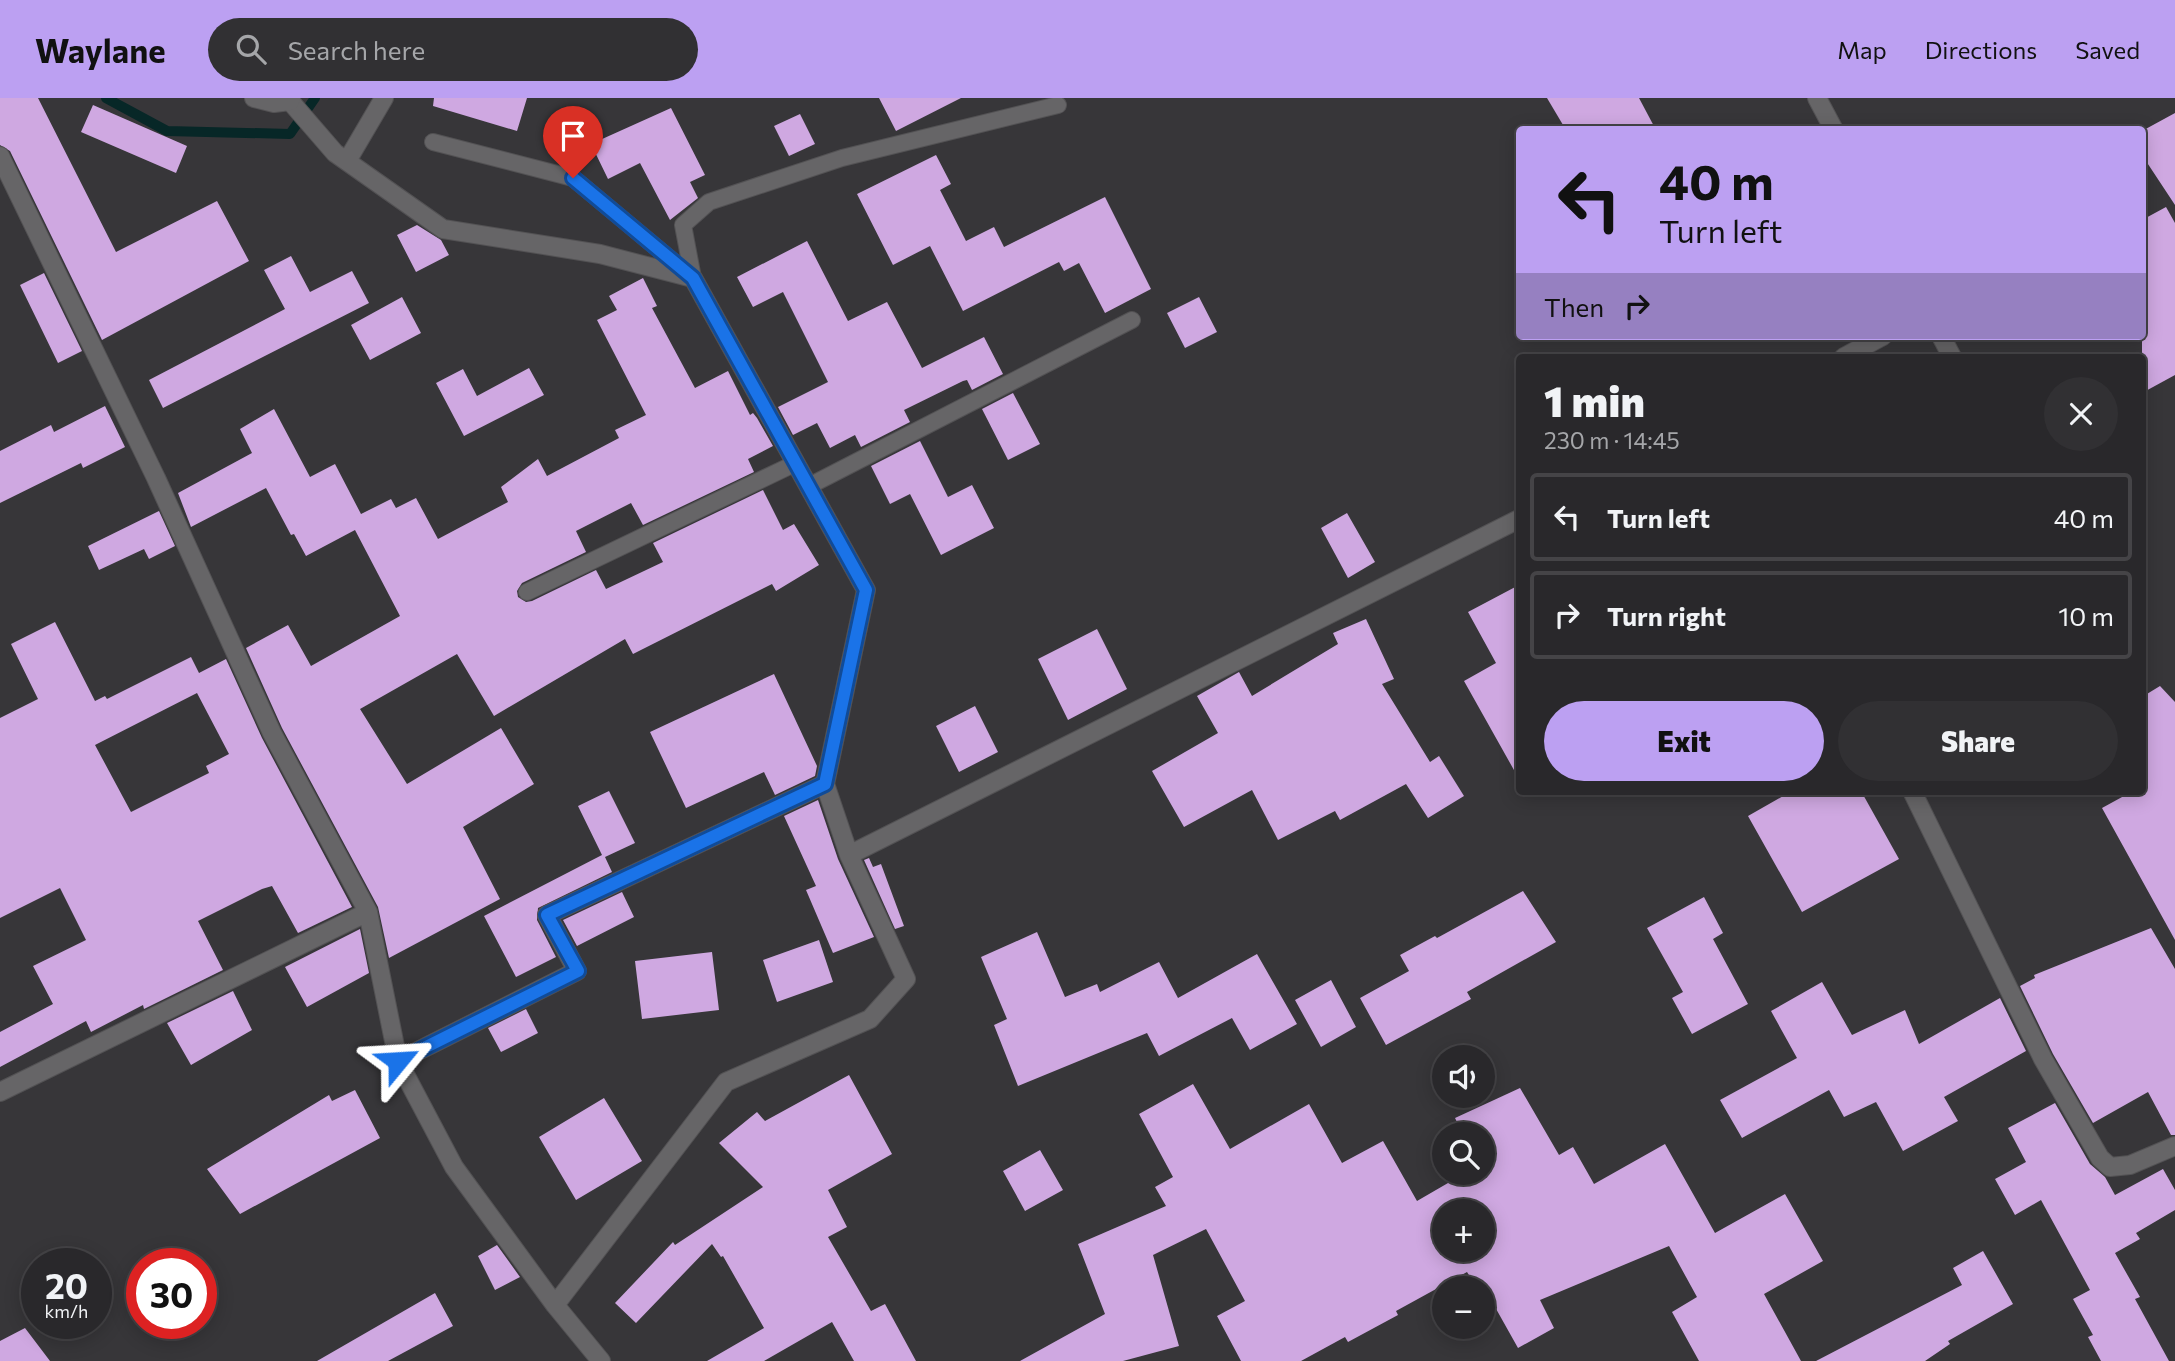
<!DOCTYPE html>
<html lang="en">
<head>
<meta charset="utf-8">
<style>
	body { margin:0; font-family:Commissioner,sans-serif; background:#313033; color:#f1f3f6; height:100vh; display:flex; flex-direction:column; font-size:26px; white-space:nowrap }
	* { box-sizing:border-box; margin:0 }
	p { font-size:23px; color:#a5a6a9 }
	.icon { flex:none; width:38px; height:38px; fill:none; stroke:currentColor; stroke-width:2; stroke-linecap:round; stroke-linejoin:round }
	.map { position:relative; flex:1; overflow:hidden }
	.panel { position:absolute; left:1516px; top:256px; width:630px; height:441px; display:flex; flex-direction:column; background:#29282b; border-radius:7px; box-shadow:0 4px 18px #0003,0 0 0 2px #454447 }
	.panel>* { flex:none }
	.top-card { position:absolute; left:1516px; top:28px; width:630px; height:214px; border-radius:7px; box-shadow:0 4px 18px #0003,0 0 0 2px #454447; background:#bca0f2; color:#111; overflow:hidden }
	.tools { position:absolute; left:1432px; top:947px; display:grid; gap:14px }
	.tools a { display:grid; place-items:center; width:63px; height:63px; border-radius:50%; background:#29282b; box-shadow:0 4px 18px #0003,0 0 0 2px #454447; font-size:35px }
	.speed { position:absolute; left:21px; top:1150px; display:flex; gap:14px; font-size:35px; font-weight:700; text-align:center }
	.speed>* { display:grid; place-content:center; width:91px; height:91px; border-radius:50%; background:#29282b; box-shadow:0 4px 18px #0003,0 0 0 2px #454447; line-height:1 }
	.speed small { font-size:18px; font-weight:400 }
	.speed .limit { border:10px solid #d22; background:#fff; color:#111 }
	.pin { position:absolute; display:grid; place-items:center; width:60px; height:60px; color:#fff; margin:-72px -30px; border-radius:50% 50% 50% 0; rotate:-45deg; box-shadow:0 0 7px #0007 }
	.pin .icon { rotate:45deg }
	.me { position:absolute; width:77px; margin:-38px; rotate:63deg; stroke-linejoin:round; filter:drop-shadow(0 0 5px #0008) }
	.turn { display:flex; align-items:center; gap:24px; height:147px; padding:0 28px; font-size:32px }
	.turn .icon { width:91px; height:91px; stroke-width:2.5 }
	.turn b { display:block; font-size:49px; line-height:60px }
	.then { display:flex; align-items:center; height:66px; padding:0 28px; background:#0003; gap:14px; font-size:26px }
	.round { display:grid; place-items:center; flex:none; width:74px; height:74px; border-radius:37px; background:#313033 }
	.head { display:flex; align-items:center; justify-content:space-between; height:119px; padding:0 28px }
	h1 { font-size:42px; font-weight:800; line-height:52px }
	.action { display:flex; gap:14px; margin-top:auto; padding:14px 28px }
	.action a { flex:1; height:80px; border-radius:42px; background:#bca0f2; color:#111; font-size:28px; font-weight:800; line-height:80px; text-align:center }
	.action a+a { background:#313033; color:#f1f3f6 }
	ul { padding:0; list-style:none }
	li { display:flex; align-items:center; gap:21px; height:88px; margin:0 14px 10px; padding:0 14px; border:4px solid #454447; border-radius:7px }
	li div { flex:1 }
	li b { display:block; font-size:26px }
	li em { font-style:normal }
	header { display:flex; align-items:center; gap:42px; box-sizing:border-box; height:98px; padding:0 35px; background:#bca0f2; color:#111 }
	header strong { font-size:33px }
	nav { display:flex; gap:38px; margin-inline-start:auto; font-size:24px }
	.search { width:490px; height:63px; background:#313033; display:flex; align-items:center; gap:18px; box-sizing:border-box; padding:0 24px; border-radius:38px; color:#a5a6a9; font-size:26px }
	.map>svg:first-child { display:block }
</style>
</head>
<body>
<header>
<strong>Waylane</strong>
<div class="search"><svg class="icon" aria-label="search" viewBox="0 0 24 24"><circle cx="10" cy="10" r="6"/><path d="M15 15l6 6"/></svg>Search here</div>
<nav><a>Map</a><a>Directions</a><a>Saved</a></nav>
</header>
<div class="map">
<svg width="2175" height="1263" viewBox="0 0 2175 1263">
	<rect width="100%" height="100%" fill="#373639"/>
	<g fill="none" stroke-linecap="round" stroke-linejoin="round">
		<path stroke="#072727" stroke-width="10" d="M 106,0 L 167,33 L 290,36 L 315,0"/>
	</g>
	<path fill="#cfa8e1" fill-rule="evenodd" d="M 0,0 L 38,0 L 116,154 L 217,103 L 249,163 L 102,242 L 10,53 L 0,47 Z
		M 434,0 L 527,0 L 517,33 L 433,8 Z
		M 879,0 L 961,0 L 896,33 Z
		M 1547,0 L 1639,0 L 1656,32 L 1566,32 Z
		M 93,7 L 187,48 L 176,75 L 81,34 Z
		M 671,10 L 705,77 L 690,84 L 698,100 L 670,122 L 640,65 L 608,81 L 591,46 Z
		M 2175,15 L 2175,107 L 2142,57 L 2142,33 Z
		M 800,16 L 815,46 L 789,58 L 774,28 Z
		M 936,57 L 951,86 L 940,92 L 966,143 L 994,129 L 1004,149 L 1105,99 L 1151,191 L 1105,215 L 1079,165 L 1064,173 L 1059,164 L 963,213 L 930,148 L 893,167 L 857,96 Z
		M 2166,109 L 2175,125 L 2175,277 L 2142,295 L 2142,122 Z
		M 417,127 L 441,142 L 449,157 L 416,174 L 397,137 Z
		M 807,143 L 848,223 L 887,204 L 922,270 L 984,239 L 1003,276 L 972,292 L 967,282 L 963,283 L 904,312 L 910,324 L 861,349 L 855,337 L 830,350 L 817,325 L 793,337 L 778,309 L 828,284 L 783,194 L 753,209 L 737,179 Z
		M 291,158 L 310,194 L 352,173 L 369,205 L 163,310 L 149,282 L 285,211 L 264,172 Z
		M 44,175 L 82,253 L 58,265 L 20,187 Z
		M 643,180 L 657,208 L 652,210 L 695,290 L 728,273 L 750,317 L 753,315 L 757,320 L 773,348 L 748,361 L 754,374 L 643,427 L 631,405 L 576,433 L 586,454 L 522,485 L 517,493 L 518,499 L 526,504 L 532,503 L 596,472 L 606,491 L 663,464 L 653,445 L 763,392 L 783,432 L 794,426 L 819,467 L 776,493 L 772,486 L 633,556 L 625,541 L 494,618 L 457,556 L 360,611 L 407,686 L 501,630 L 534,686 L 463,729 L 500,801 L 389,860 L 378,809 L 282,630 L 246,550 L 288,527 L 311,568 L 400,518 L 355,432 L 306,458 L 294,436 L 291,437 L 266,390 L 191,429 L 178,395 L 252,355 L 240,331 L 274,311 L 310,379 L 335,366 L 361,416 L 391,401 L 396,410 L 416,400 L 438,441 L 508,404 L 501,389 L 538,361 L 547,378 L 619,340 L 615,332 L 646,317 L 597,222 L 617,212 L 609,198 Z
		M 402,199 L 421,235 L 370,262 L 351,227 Z
		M 1199,199 L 1217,234 L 1185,250 L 1167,215 Z
		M 529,270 L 544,297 L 464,338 L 436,285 L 463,271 L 477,298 Z
		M 1013,295 L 1040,346 L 1008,362 L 982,311 Z
		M 105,308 L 125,349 L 83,370 L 81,365 L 0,405 L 0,353 L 51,327 L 54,334 Z
		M 920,343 L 948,399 L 972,387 L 994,430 L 941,457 L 910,396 L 890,406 L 871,368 Z
		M 159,413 L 175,448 L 149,461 L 144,451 L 99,472 L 88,448 Z
		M 1347,415 L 1375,464 L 1348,480 L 1321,430 Z
		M 1519,487 L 1519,681 L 1464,583 L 1496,565 L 1468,514 Z
		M 1366,521 L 1394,581 L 1382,586 L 1430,664 L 1439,658 L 1464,698 L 1428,720 L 1406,686 L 1340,722 L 1335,713 L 1278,742 L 1252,692 L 1184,729 L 1152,673 L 1218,635 L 1197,598 L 1239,574 L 1252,598 L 1338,546 L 1333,535 Z
		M 55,524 L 95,603 L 105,598 L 107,601 L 191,559 L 199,575 L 226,561 L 262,640 L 352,809 L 298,835 L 272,788 L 262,791 L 198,823 L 223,872 L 144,911 L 143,907 L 91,934 L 86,923 L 0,969 L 0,934 L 53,906 L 33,868 L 86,842 L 60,790 L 0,820 L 0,620 L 38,601 L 11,546 ZM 197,595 L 229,656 L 206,668 L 209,675 L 131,714 L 95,647 Z
		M 1097,531 L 1127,591 L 1068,622 L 1038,561 Z
		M 774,576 L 817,668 L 815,678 L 775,697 L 764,674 L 686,710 L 650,634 Z
		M 2160,588 L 2175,604 L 2175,842 L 2102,710 L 2133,693 L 2142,693 L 2142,599 Z
		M 975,608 L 998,654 L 959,674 L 936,628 Z
		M 609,693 L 635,745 L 605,759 L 612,774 L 538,810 L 537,822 L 556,859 L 516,879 L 484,818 L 602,757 L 578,708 Z
		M 1792,693 L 1861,693 L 1899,761 L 1802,814 L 1748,718 Z
		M 818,702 L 838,761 L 874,839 L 833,855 L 806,792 L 816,788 L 784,718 Z
		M 869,760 L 873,769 L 881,766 L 904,828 L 895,831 L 864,762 Z
		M 1523,793 L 1556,844 L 1467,894 L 1471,901 L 1386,947 L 1360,900 L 1409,873 L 1400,857 L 1435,838 L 1437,840 Z
		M 622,794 L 634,819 L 577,848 L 563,822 Z
		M 1704,799 L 1723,835 L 1713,841 L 1748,906 L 1692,936 L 1672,900 L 1683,894 L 1647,830 Z
		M 2151,830 L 2175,871 L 2175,1037 L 2171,1037 L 2148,994 L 2093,1025 L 2053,956 L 2020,888 L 2035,880 L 2034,877 Z
		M 360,831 L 369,875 L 307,909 L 285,869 Z
		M 1037,834 L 1065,899 L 1097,886 L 1100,894 L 1159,864 L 1178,900 L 1257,856 L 1297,926 L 1250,952 L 1232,920 L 1159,958 L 1147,935 L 1018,988 L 994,927 L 1007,921 L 981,859 Z
		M 819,842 L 833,884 L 777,904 L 763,862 Z
		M 712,854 L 719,912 L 642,921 L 635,863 Z
		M 1331,882 L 1356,929 L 1321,949 L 1295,902 Z
		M 1822,884 L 1852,937 L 1905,912 L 1919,946 L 2000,900 L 2026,953 L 1944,999 L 1958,1023 L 1903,1053 L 1876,1004 L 1844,1019 L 1829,992 L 1742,1040 L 1720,1002 L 1797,960 L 1771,913 Z
		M 233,893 L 252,932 L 191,967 L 167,925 Z
		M 526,911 L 538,935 L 501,954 L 488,930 Z
		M 849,977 L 892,1056 L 828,1092 L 847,1129 L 828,1139 L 871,1213 L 885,1206 L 916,1263 L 854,1263 L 832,1224 L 764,1263 L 707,1263 L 764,1230 L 723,1158 L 721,1159 L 712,1146 L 636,1225 L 615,1205 L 673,1144 L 675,1147 L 763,1089 L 719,1045 L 757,1014 L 765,1023 Z
		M 1193,986 L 1230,1051 L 1309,1006 L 1342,1065 L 1383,1043 L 1417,1103 L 1467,1074 L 1482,1074 L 1482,1036 L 1463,1036 L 1455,1020 L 1520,990 L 1559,1057 L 1573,1049 L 1594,1086 L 1665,1046 L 1715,1135 L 1785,1096 L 1823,1163 L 1764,1196 L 1801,1263 L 1699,1263 L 1672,1214 L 1697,1199 L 1669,1148 L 1540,1202 L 1554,1230 L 1518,1250 L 1495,1209 L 1489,1212 L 1482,1200 L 1482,1190 L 1477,1190 L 1467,1174 L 1396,1213 L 1398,1217 L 1348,1244 L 1345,1239 L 1301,1263 L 1241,1263 L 1217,1218 L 1245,1203 L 1206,1131 L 1153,1157 L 1179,1248 L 1123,1263 L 1020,1263 L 1105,1216 L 1078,1146 L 1166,1108 L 1155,1089 L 1173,1079 L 1139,1016 ZM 1444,1113 L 1482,1113 L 1482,1152 L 1444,1152 Z
		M 355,992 L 380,1040 L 240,1116 L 207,1071 L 329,997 L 332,1003 Z
		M 604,1000 L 642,1063 L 576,1102 L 539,1039 Z
		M 2055,1005 L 2090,1066 L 2105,1079 L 2115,1097 L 2163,1071 L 2175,1092 L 2175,1112 L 2136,1135 L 2140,1141 L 2115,1155 L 2140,1199 L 2135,1201 L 2169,1263 L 2101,1263 L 2088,1239 L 2093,1237 L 2073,1201 L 2090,1192 L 2041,1102 L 2015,1117 L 1995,1081 L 2026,1064 L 2008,1030 Z
		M 1040,1052 L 1063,1092 L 1025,1113 L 1003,1073 Z
		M 497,1147 L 520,1179 L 495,1192 L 478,1158 Z
		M 1983,1153 L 2013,1206 L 1948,1243 L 1950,1246 L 1925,1263 L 1816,1263 L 1962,1187 L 1953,1170 Z
		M 435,1195 L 453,1228 L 388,1263 L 317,1263 Z
		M 25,1230 L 50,1263 L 0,1263 L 0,1243 Z"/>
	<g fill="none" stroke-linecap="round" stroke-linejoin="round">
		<defs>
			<path id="service" d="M 433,44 L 573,80 L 693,180
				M 693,180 L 683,127 L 709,104 L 842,60 L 1058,7
				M 809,388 L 1132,222
				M 527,494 L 796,365"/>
			<path id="minor" d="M 1817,0 L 1834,32
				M 290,3 L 335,55 L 443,131 L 600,156 L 693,180 L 866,492 L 825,686 L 849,757 L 906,881 L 870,921 L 726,984 L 555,1207
				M 0,58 L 156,380 L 272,635 L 368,814 L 398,963 L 454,1069 L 555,1207 L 601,1263
				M 347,63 L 384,0
				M 1941,238 L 1952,259
				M 1844,259 L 1883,238
				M 1912,693 L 2043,961 L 2100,1060 L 2110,1069 L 2130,1067 L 2175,1048
				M 849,757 L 1519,421
				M 398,963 L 577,873 L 547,817 L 825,686
				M 0,994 L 368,814"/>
			<path id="tertiary" d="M 254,0 L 274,5 L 290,3 L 291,0"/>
		</defs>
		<use href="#service" stroke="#535254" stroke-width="18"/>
		<use href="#minor" stroke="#535254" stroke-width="20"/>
		<use href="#tertiary" stroke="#535254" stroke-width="20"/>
		<use href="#service" stroke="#666567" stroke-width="16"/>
		<use href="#minor" stroke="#666567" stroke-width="18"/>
		<use href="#tertiary" stroke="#666567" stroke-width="18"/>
	</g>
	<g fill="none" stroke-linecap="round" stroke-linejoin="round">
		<defs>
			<path id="route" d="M 398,963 L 578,873 L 547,817 L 825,686 L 866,492 L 693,180 L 573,80"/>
		</defs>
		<use href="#route" stroke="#114b97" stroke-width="18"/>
		<use href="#route" stroke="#1a73e8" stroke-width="12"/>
	</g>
</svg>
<div class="tools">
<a><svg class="icon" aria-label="sound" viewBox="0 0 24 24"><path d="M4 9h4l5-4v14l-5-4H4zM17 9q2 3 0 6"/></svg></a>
<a><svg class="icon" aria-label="search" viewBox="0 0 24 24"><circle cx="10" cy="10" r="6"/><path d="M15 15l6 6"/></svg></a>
<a>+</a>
<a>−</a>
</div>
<div class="speed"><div>20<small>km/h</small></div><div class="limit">30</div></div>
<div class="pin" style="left:573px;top:80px;background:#d93025"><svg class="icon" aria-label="arrive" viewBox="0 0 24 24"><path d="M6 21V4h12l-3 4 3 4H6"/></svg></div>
<svg class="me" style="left:398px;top:963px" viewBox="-20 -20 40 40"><path d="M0-17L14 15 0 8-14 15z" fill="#1a73e8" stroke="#fff" stroke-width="4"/></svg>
<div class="top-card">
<div class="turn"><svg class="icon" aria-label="left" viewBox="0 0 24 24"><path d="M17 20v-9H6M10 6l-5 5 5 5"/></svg><div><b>40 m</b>Turn left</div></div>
<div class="then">Then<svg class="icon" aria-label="right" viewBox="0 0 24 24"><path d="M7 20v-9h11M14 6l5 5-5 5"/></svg></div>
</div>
<section class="panel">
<div class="head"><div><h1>1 min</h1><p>230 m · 14:45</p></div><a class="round"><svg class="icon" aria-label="close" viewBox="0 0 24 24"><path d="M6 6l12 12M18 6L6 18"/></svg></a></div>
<ul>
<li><svg class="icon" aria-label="left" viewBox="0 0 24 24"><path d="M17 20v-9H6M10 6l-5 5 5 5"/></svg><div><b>Turn left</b></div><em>40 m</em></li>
<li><svg class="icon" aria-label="right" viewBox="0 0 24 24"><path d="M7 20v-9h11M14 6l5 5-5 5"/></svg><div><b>Turn right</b></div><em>10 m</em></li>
</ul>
<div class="action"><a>Exit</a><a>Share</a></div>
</section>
</div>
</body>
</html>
